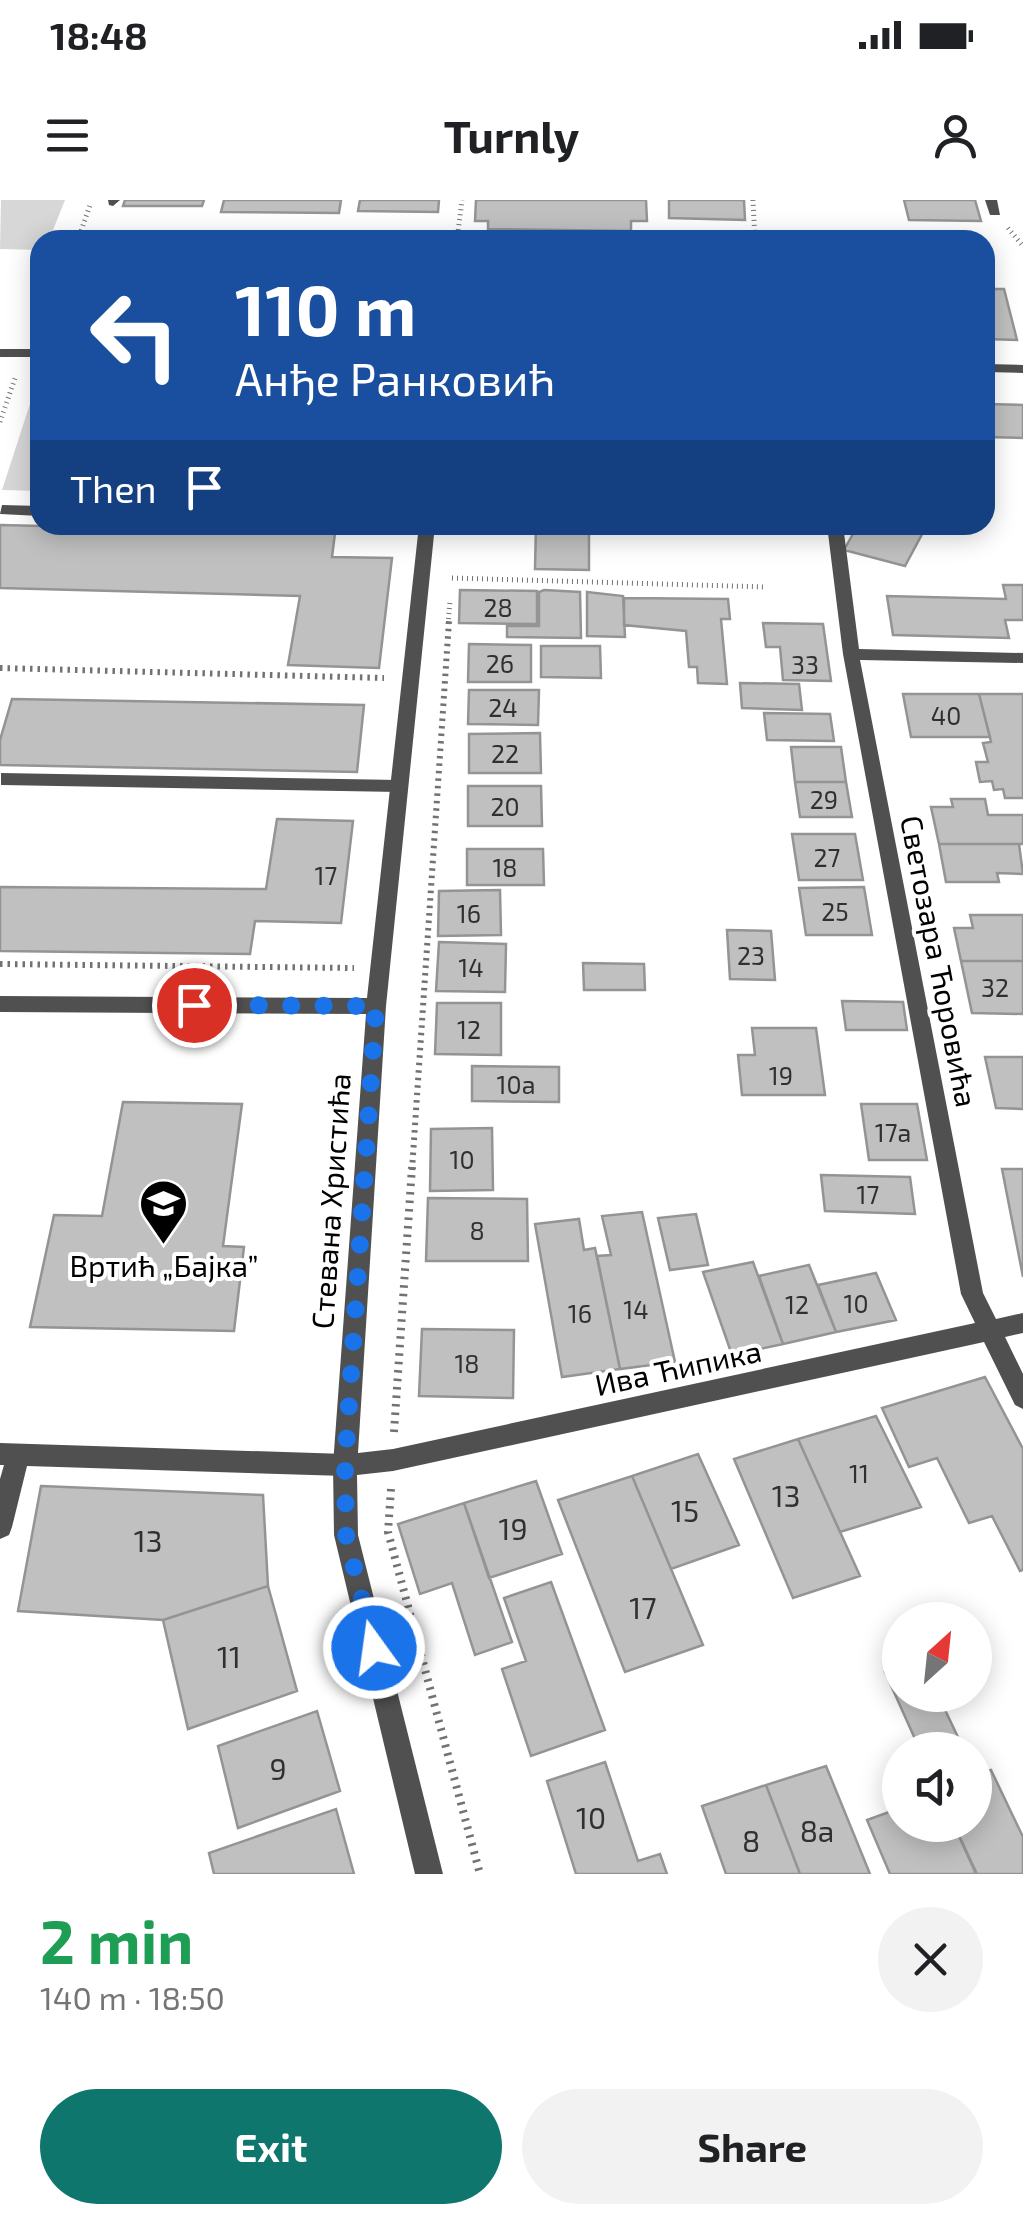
<!DOCTYPE html>
<html lang="en">
<head>
<meta charset="utf-8">
<style>
	body { margin:0; font-family:"Exo 2",sans-serif; background:#f2f2f2; color:#202124; height:100vh; display:flex; flex-direction:column; font-size:38px; white-space:nowrap }
	* { box-sizing:border-box; margin:0 }
	p { font-size:32px; color:#757577 }
	.icon { flex:none; width:55px; height:55px; fill:none; stroke:currentColor; stroke-width:2; stroke-linecap:round; stroke-linejoin:round }
	.map { position:relative; height:1674px; overflow:hidden }
	.panel { display:flex; flex-direction:column; background:#fff; flex:1 }
	.panel>* { flex:none }
	.banner { position:absolute; left:30px; top:30px; width:965px; height:305px; border-radius:30px; box-shadow:0 5px 25px #0003; background:#1a4fa0; color:#fff; overflow:hidden }
	.needle { width:65px; rotate:27deg }
	.fabs { position:absolute; left:882px; top:1402px; display:grid; gap:20px }
	.fabs a { display:grid; place-items:center; width:110px; height:110px; border-radius:50%; background:#fff; box-shadow:0 5px 25px #0003; font-size:50px }
	.pin { position:absolute; display:grid; place-items:center; width:85px; height:85px; color:#fff; margin:-42px; border:5px solid #fff; border-radius:50%; box-shadow:0 2px 10px #0007 }
	.me { position:absolute; width:110px; margin:-55px; rotate:346deg; stroke-linejoin:round; filter:drop-shadow(0 0 8px #0008) }
	.turn { display:flex; align-items:center; gap:35px; height:210px; padding:0 40px; font-size:45px }
	.turn .icon { width:130px; height:130px; stroke-width:2.5 }
	.turn b { display:block; font-size:70px; line-height:85px }
	.then { display:flex; align-items:center; height:95px; padding:0 40px; background:#0003; gap:20px; font-size:38px }
	.round { display:grid; place-items:center; flex:none; width:105px; height:105px; border-radius:52px; background:#f2f2f2 }
	.head { display:flex; align-items:center; justify-content:space-between; height:170px; padding:0 40px }
	h1 { font-size:60px; font-weight:700; line-height:75px; color:#1e9e55 }
	.action { display:flex; gap:20px; margin-top:auto; padding:20px 40px }
	.action a { flex:1; height:115px; border-radius:60px; background:#0f766e; color:#fff; font-size:40px; font-weight:700; line-height:115px; text-align:center }
	.action a+a { background:#f2f2f2; color:#202124 }
	.status { display:flex; justify-content:space-between; align-items:center; height:70px; padding:0 50px; background:#fff; direction:ltr }
	.status svg { height:28px; fill:currentColor }
	header { display:flex; justify-content:space-between; align-items:center; height:130px; padding:0 40px; background:#fff; font-size:45px; font-weight:700 }
	.map>svg:first-child { display:block }
</style>
</head>
<body>
<div class="status"><b>18:48</b><svg viewBox="0 0 49 12"><path d="M0 12V9h3v3zM5 12V6h3v6zM10 12V3h3v9zM15 12V0h3v12zM26 1h20v11H26zM47 4h2v5h-2z"/></svg></div>
<header><svg class="icon" aria-label="menu" viewBox="0 0 24 24"><path d="M4 6h16M4 12h16M4 18h16"/></svg>Turnly<svg class="icon" aria-label="person" viewBox="0 0 24 24"><circle cx="12" cy="8" r="4"/><path d="M4 21q1-7 8-7t8 7"/></svg></header>
<div class="map">
<svg width="1023" height="1674" viewBox="0 0 1023 1674">
	<rect width="100%" height="100%" fill="#fff"/>
	<path fill="#d7d7d7" d="M 1,0 L 65,0 L 49,40 L 40,40 L 40,50 L 0,49 Z
		M 40,173 L 40,291 L 2,290 Z"/>
	<path fill="#c0c0c0" stroke="#949494" stroke-width="2.5" d="M 125,0 L 204,0 L 202,6 L 123,6 Z
		M 224,0 L 341,0 L 339,13 L 221,12 Z
		M 360,0 L 439,0 L 438,12 L 358,11 Z
		M 476,0 L 646,0 L 647,21 L 631,21 L 631,31 L 488,29 L 488,21 L 475,21 Z
		M 669,0 L 744,0 L 745,20 L 669,18 Z
		M 904,0 L 975,0 L 981,21 L 909,20 Z
		M 985,89 L 1004,89 L 1017,140 L 985,139 Z
		M 985,204 L 1023,205 L 1023,238 L 985,237 Z
		M 0,325 L 335,333 L 332,357 L 392,358 L 379,468 L 288,465 L 300,396 L 0,388 Z
		M 536,325 L 589,325 L 589,370 L 535,369 Z
		M 858,325 L 927,325 L 905,366 L 844,350 Z
		M 1003,385 L 1023,385 L 1023,420 L 1005,420 L 1009,438 L 893,435 L 887,396 L 1006,399 Z
		M 460,390 L 537,391 L 537,424 L 459,423 Z
		M 544,390 L 580,392 L 581,438 L 507,437 L 507,426 L 539,426 L 539,392 Z
		M 587,392 L 623,396 L 625,437 L 587,436 Z
		M 624,398 L 728,399 L 730,419 L 721,419 L 727,484 L 698,483 L 697,467 L 689,467 L 686,431 L 624,425 Z
		M 763,423 L 823,424 L 831,481 L 783,480 L 780,447 L 766,447 Z
		M 469,444 L 531,445 L 531,482 L 468,482 Z
		M 541,446 L 600,446 L 601,478 L 541,477 Z
		M 740,483 L 799,484 L 802,510 L 742,508 Z
		M 469,490 L 539,490 L 538,525 L 468,524 Z
		M 903,494 L 979,494 L 990,537 L 911,537 Z
		M 979,494 L 1023,494 L 1023,598 L 1005,598 L 1003,589 L 994,590 L 992,581 L 980,582 L 976,562 L 988,562 L 983,543 L 991,542 Z
		M 12,499 L 364,505 L 357,572 L 0,565 L 0,540 Z
		M 764,513 L 830,514 L 834,541 L 767,540 Z
		M 540,533 L 541,573 L 469,573 L 469,534 Z
		M 791,547 L 841,547 L 846,582 L 795,582 Z
		M 795,582 L 846,582 L 852,617 L 800,617 Z
		M 468,586 L 541,586 L 542,626 L 468,626 Z
		M 951,599 L 985,599 L 988,615 L 1023,615 L 1023,644 L 939,644 L 931,607 L 953,607 Z
		M 277,619 L 353,621 L 341,723 L 255,721 L 250,754 L 0,751 L 0,687 L 266,689 Z
		M 792,634 L 855,634 L 863,680 L 799,680 Z
		M 939,644 L 1019,644 L 1023,674 L 997,673 L 999,682 L 946,682 Z
		M 467,649 L 543,649 L 544,685 L 467,685 Z
		M 864,687 L 872,735 L 806,735 L 799,688 Z
		M 500,690 L 501,735 L 438,736 L 439,691 Z
		M 970,715 L 1023,715 L 1023,761 L 961,761 L 954,728 L 973,728 Z
		M 727,730 L 771,731 L 775,780 L 730,779 Z
		M 439,742 L 506,744 L 505,792 L 436,791 Z
		M 961,761 L 1023,761 L 1023,814 L 972,813 Z
		M 583,763 L 644,764 L 645,790 L 584,790 Z
		M 842,801 L 903,802 L 907,830 L 846,830 Z
		M 437,803 L 501,803 L 501,855 L 435,854 Z
		M 752,828 L 816,828 L 825,895 L 742,895 L 738,855 L 755,855 Z
		M 985,857 L 1023,857 L 1023,909 L 996,908 Z
		M 472,866 L 559,867 L 559,902 L 472,901 Z
		M 123,902 L 242,904 L 223,1046 L 244,1047 L 234,1131 L 30,1127 L 54,1015 L 102,1016 Z
		M 861,904 L 917,904 L 927,960 L 869,960 Z
		M 492,928 L 493,990 L 430,991 L 431,929 Z
		M 1002,969 L 1023,969 L 1023,1077 Z
		M 821,975 L 910,977 L 915,1014 L 825,1011 Z
		M 428,998 L 527,999 L 528,1061 L 426,1061 Z
		M 642,1012 L 675,1162 L 620,1169 L 597,1056 L 611,1055 L 602,1016 Z
		M 696,1014 L 708,1065 L 670,1070 L 658,1018 Z
		M 579,1019 L 584,1050 L 595,1048 L 620,1169 L 562,1177 L 535,1024 Z
		M 753,1062 L 783,1144 L 732,1155 L 703,1072 Z
		M 809,1065 L 836,1132 L 783,1144 L 759,1076 Z
		M 876,1073 L 896,1120 L 836,1132 L 818,1085 Z
		M 422,1129 L 514,1130 L 513,1198 L 419,1196 Z
		M 985,1177 L 1023,1249 L 1023,1370 L 1020,1371 L 992,1316 L 969,1323 L 937,1258 L 909,1267 L 882,1208 Z
		M 876,1216 L 921,1307 L 840,1332 L 798,1239 Z
		M 798,1239 L 860,1376 L 793,1398 L 734,1259 Z
		M 698,1254 L 739,1345 L 671,1369 L 632,1276 Z
		M 632,1276 L 703,1445 L 625,1472 L 558,1300 Z
		M 536,1281 L 562,1354 L 489,1378 L 464,1303 Z
		M 41,1286 L 263,1295 L 268,1386 L 163,1420 L 18,1411 Z
		M 464,1303 L 512,1442 L 475,1455 L 452,1383 L 420,1394 L 398,1324 Z
		M 551,1382 L 605,1530 L 531,1556 L 502,1469 L 526,1461 L 504,1398 Z
		M 268,1386 L 297,1491 L 188,1529 L 163,1420 Z
		M 900,1467 L 900,1495 L 938,1495 L 964,1550 L 920,1550 L 885,1472 Z
		M 317,1511 L 340,1591 L 238,1628 L 218,1546 Z
		M 605,1562 L 638,1661 L 660,1654 L 667,1674 L 576,1674 L 547,1581 Z
		M 826,1566 L 870,1674 L 800,1674 L 766,1585 Z
		M 991,1570 L 1023,1637 L 1023,1674 L 977,1674 L 954,1625 L 975,1625 L 975,1574 Z
		M 766,1585 L 800,1674 L 726,1674 L 702,1606 Z
		M 900,1608 L 900,1625 L 954,1625 L 976,1674 L 890,1674 L 867,1620 Z
		M 336,1609 L 354,1674 L 214,1674 L 209,1653 Z"/>
	<g fill="none" stroke-linecap="round" stroke-linejoin="round">
		<path stroke="#727272" stroke-width="5" stroke-dasharray="1 4" stroke-linecap="butt" d="M 753,0 L 755,40
			M 1008,28 L 1023,46
			M 78,40 L 90,5
			M 457,40 L 462,0
			M 0,222 L 16,175
			M 452,378 L 766,387
			M 448,424 L 450,401"/>
		<path stroke="#727272" stroke-width="6" stroke-dasharray="2.5 5" stroke-linecap="butt" d="M 0,468 L 384,478
			M 0,764 L 354,768
			M 412,970 L 449,421"/>
		<path stroke="#727272" stroke-width="8" stroke-dasharray="2.5 6" stroke-linecap="butt" d="M 394,1232 L 412,967
			M 391,1289 L 388,1332 L 480,1674"/>
		<path fill="#505050" fill-rule="evenodd" d="M 108,0 L 120,0 L 113,6 L 109,5 Z
			M 985,0 L 997,0 L 1000,15 L 990,15 Z
			M 1,573 L 399,580 L 408,586 L 399,592 L 1,585 Z
			M 0,1243 L 345,1254 L 353,1257 L 357,1265 L 353,1273 L 345,1276 L 27,1266 L 12,1327 L 9,1335 L 0,1339 L 0,1279 L 4,1265 L 0,1265 Z"/>
		<path fill="#505050" fill-rule="evenodd" d="M 0,149 L 40,149 L 40,157 L 0,157 Z
			M 985,164 L 1023,165 L 1023,173 L 985,172 Z
			M 2,305 L 40,306 L 40,316 L 0,314 Z
			M 419,325 L 435,325 L 386,806 L 358,1253 L 393,1249 L 975,1123 L 961,1094 L 843,454 L 827,325 L 843,325 L 859,449 L 1023,453 L 1023,463 L 860,460 L 983,1093 L 996,1119 L 1023,1113 L 1023,1133 L 1005,1137 L 1023,1174 L 1023,1209 L 1015,1205 L 984,1142 L 393,1271 L 357,1275 L 358,1335 L 443,1674 L 415,1674 L 334,1335 L 333,1265 L 366,814 L 0,812 L 0,796 L 367,798 Z"/>
	</g>
	<g fill="none" stroke-linecap="round" stroke-linejoin="round">
		<path stroke="#1a73e8" stroke-width="18" stroke-dasharray="0 32.4" d="M 194,805 L 376,806 L 345,1264 L 346,1335 L 374,1448"/>
	</g>
	<defs>
		<symbol id="school-pin" viewBox="-11 -11 22 30"><path d="M0 17L-7.5 6A9.5 9.5 0 1 1 7.5 6Z" fill="#000" stroke="#fff"/><path d="M0-5L7-2L0 1L-7-2ZM-4 1L0 2.5L4 1V4Q0 6-4 4Z" fill="#fff"/></symbol>
	</defs>
	<g fill-rule="evenodd">
		<use href="#school-pin" x="136" y="976" width="55" height="75"/>
	</g>
	<g text-anchor="middle" dominant-baseline="central" stroke-width="8" stroke-linejoin="round" paint-order="stroke">
		<g font-size="25" fill="#303030">
			<text x="498" y="407">28</text>
			<text x="500" y="463">26</text>
			<text x="805" y="464">33</text>
			<text x="503" y="507">24</text>
			<text x="946" y="515">40</text>
			<text x="505" y="553">22</text>
			<text x="824" y="599">29</text>
			<text x="505" y="606">20</text>
			<text x="827" y="657">27</text>
			<text x="505" y="667">18</text>
			<text x="326" y="675">17</text>
			<text x="835" y="711">25</text>
			<text x="469" y="713">16</text>
			<text x="751" y="755">23</text>
			<text x="471" y="767">14</text>
			<text x="995" y="787">32</text>
			<text x="469" y="829">12</text>
			<text x="781" y="875">19</text>
			<text x="516" y="884">10a</text>
			<text x="893" y="932">17a</text>
			<text x="462" y="959">10</text>
			<text x="868" y="994">17</text>
			<text x="477" y="1030">8</text>
			<text x="856" y="1103">10</text>
			<text x="797" y="1104">12</text>
			<text x="636" y="1109">14</text>
			<text x="580" y="1113">16</text>
			<text x="467" y="1163">18</text>
			<text x="859" y="1273">11</text>
		</g>
		<g font-size="30" fill="#000" stroke="#fff">
			<text transform="translate(940 761) rotate(79)">Светозара Ћоровића</text>
			<text transform="translate(330 1001) rotate(-86)">Стевана Христића</text>
			<text transform="translate(678 1167) rotate(-12)">Ива Ћипика</text>
		</g>
		<g font-size="30" fill="#000" stroke="#fff">
			<text x="164" y="1065">Вртић „Бајка”</text>
		</g>
		<g font-size="30" fill="#303030">
			<text x="786" y="1295">13</text>
			<text x="685" y="1310">15</text>
			<text x="513" y="1328">19</text>
			<text x="148" y="1340">13</text>
			<text x="643" y="1407">17</text>
			<text x="229" y="1456">11</text>
			<text x="278" y="1568">9</text>
			<text x="591" y="1617">10</text>
			<text x="817" y="1630">8a</text>
			<text x="751" y="1640">8</text>
		</g>
	</g>
</svg>
<div class="fabs">
<a><svg class="needle" viewBox="-14 -14 28 28"><path d="M0-13l5 13h-10z" fill="#e53935"/><path d="M0 13l5-13h-10z" fill="#757577"/></svg></a>
<a><svg class="icon" aria-label="sound" viewBox="0 0 24 24"><path d="M4 9h4l5-4v14l-5-4H4zM17 9q2 3 0 6"/></svg></a>
</div>
<div class="pin" style="left:194px;top:805px;background:#d93025"><svg class="icon" aria-label="arrive" viewBox="0 0 24 24"><path d="M6 21V4h12l-3 4 3 4H6"/></svg></div>
<svg class="me" style="left:374px;top:1448px" viewBox="-20 -20 40 40"><circle r="17" fill="#1a73e8" stroke="#fff" stroke-width="3"/><path d="M0-11L8 9 0 5-8 9z" fill="#fff"/></svg>
<div class="banner">
<div class="turn"><svg class="icon" aria-label="left" viewBox="0 0 24 24"><path d="M17 20v-9H6M10 6l-5 5 5 5"/></svg><div><b>110 m</b>Анђе Ранковић</div></div>
<div class="then">Then<svg class="icon" aria-label="arrive" viewBox="0 0 24 24"><path d="M6 21V4h12l-3 4 3 4H6"/></svg></div>
</div>
</div>
<section class="panel">
<div class="head"><div><h1>2 min</h1><p>140 m · 18:50</p></div><a class="round"><svg class="icon" aria-label="close" viewBox="0 0 24 24"><path d="M6 6l12 12M18 6L6 18"/></svg></a></div>
<div class="action"><a>Exit</a><a>Share</a></div>
</section>
</body>
</html>
